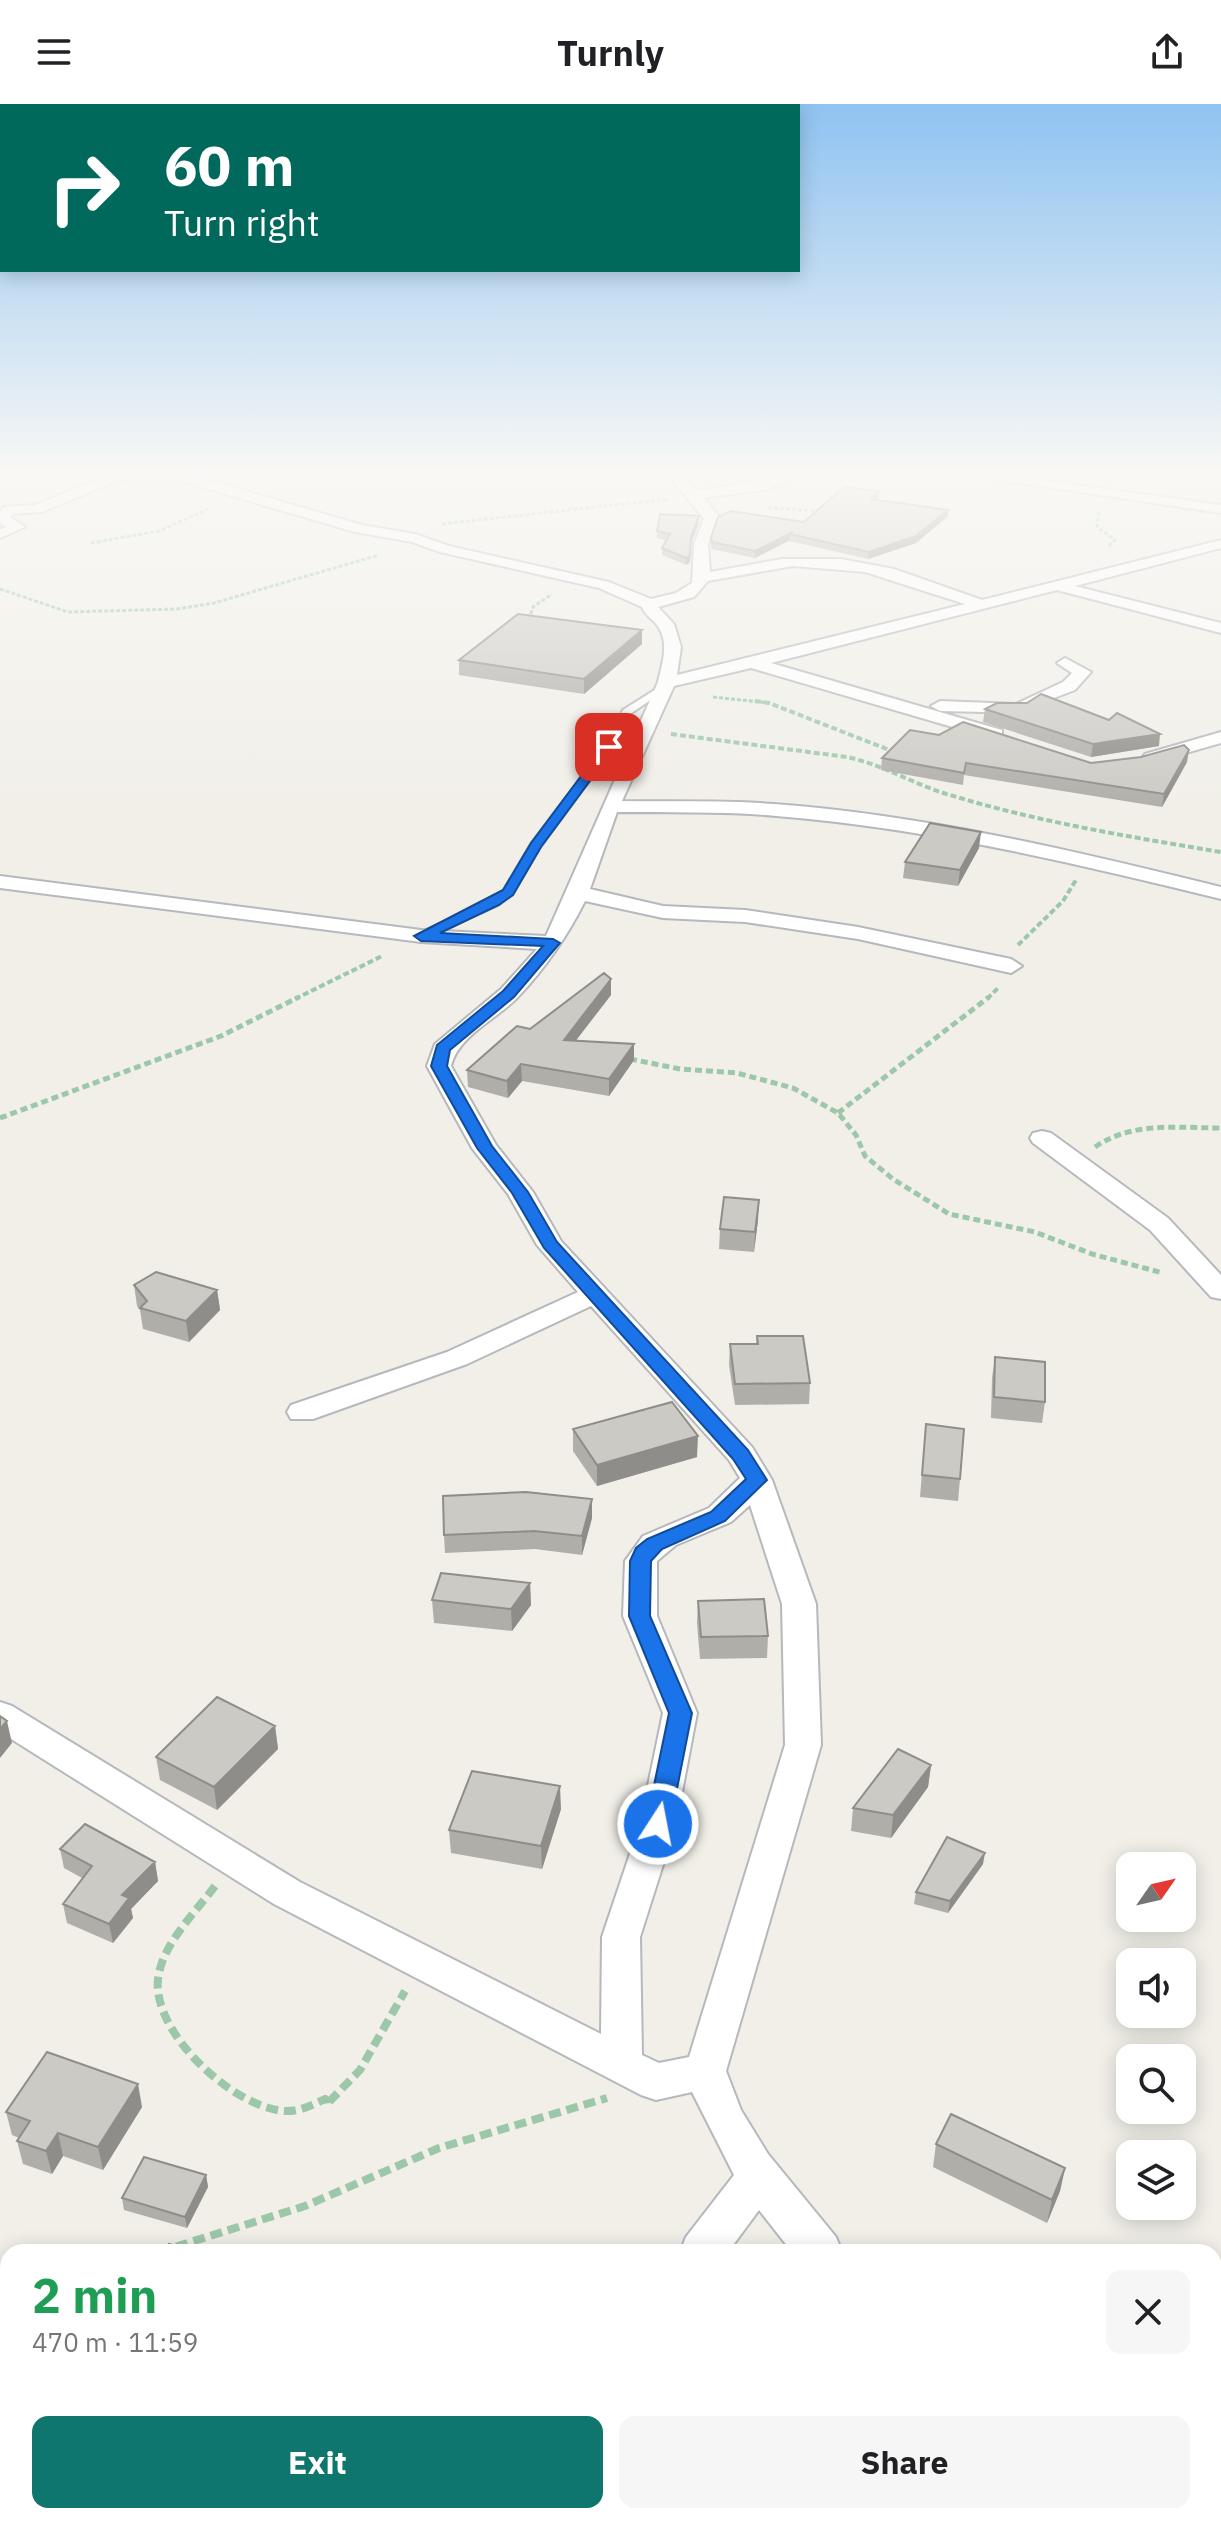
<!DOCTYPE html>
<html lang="en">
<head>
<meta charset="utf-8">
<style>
	body { margin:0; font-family:"IBM Plex Sans",sans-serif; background:#f6f6f6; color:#202124; height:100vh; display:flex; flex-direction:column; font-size:30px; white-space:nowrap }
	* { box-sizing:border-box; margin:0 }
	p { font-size:26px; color:#757577 }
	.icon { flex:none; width:44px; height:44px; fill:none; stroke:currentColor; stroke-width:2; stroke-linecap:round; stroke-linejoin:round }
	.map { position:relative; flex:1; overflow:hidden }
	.details { position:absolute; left:0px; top:2140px; width:1222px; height:280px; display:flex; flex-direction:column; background:#fff; border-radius:24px 24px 0 0; box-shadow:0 4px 20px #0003 }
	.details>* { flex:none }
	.top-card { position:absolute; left:0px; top:0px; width:800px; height:168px; box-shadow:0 4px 20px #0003; background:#00695c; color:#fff; overflow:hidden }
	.needle { width:52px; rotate:56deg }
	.buttons { position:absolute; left:1116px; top:1748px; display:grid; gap:16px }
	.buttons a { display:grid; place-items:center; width:80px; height:80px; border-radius:16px; background:#fff; box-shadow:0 4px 20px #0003; font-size:40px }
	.pin { position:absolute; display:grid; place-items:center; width:68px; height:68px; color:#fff; margin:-34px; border-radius:16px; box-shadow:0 4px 12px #0006 }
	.me { position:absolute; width:88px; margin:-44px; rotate:11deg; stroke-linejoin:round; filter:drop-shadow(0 0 6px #0008) }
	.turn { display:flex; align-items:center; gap:28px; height:168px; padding:0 32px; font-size:36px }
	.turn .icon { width:104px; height:104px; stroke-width:2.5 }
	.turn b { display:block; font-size:56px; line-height:68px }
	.round { display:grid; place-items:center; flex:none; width:84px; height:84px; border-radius:16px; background:#f6f6f6 }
	.overview { display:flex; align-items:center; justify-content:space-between; height:136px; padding:0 32px }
	h1 { font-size:48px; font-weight:700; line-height:60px; color:#1e9e55 }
	.primary-button { display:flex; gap:16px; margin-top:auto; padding:16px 32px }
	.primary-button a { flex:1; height:92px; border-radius:16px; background:#0f766e; color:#fff; font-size:32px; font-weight:700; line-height:92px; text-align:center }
	.primary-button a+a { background:#f6f6f6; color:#202124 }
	header { display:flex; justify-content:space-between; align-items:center; height:104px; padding:0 32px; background:#fff; font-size:36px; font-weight:700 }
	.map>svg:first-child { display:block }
</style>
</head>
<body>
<header><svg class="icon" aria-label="menu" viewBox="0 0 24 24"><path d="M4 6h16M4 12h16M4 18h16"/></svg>Turnly<svg class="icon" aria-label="share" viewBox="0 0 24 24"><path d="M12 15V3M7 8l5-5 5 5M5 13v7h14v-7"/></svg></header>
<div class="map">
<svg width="1221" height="2420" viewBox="0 0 1221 2420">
	<rect width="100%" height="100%" fill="#f1efe8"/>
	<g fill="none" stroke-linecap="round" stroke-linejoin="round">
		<defs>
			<path id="service" d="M 661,582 L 668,584 L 630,610 L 614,643 L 540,743 L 512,790 L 498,801 L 425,834 L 417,834 L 417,830 L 490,797 L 504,786 L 531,740 L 605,643 L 623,606 Z"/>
			<path id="minor" d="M 110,370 L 187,370 L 362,421 L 415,430 L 449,442 L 609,478 L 651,495 L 676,489 L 692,479 L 694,440 L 704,415 L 668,370 L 682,370 L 697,387 C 733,382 773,370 809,370 L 763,386 L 704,394 L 718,411 L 708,440 L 710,468 L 782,455 L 841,455 L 894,465 L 982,496 L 1221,436 L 1221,444 L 1075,482 L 1221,519 L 1221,529 L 1057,486 L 771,559 L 1002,626 L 1002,634 L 990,634 L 751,564 L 674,582 L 622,697 C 673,698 723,696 774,700 C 925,711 1074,747 1221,783 L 1221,795 C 1075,759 927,724 776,712 C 724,707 670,709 617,708 L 590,785 L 663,802 L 745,806 L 858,823 L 1011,855 L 1022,862 L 1011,869 L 858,835 L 745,818 L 663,814 L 585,797 C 567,833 546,863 518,893 C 497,915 458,932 451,962 L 496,1041 L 533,1088 L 561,1137 L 752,1343 L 772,1376 L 816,1500 L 821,1641 L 726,1967 L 741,2006 L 768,2050 L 836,2133 L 842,2148 L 792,2148 L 759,2106 L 728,2148 L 680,2148 L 686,2133 L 734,2071 L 692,1988 L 656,1996 L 641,1991 L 274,1800 L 0,1628 L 0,1598 L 12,1602 L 300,1778 L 601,1930 L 602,1833 L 640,1720 L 663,1609 L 623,1512 L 625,1457 L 643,1432 L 709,1404 L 740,1374 L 729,1356 L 591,1202 L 467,1260 L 313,1315 L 291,1315 L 287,1308 L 291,1301 L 447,1248 L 578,1188 L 537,1141 L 508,1090 L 472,1044 L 427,962 L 435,940 L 501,885 L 537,845 L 421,838 L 0,784 L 0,772 L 421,826 L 546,832 L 658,578 C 662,560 669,540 659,524 C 654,515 646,513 642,503 L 599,484 L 440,448 L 412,438 L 355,428 L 174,375 L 119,376 L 42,408 L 13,410 L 10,413 L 25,423 L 0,434 L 0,425 L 6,423 L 0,419 L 0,407 L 4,403 L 35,401 ZM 793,462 L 865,468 L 965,500 L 677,571 L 681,543 L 674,520 L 658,503 L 694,493 L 708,477 ZM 750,1401 L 782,1500 L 785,1641 L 689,1953 L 659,1959 L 642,1951 L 640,1833 L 676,1720 L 697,1609 L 657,1512 L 657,1457 L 676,1441 L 731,1418 Z
				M 958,370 L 996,370 L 1221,401 L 1221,409 Z
				M 1065,554 L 1091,568 L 1075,586 L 1038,600 L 1026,609 L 940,607 L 931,602 L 940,597 L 1016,600 L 1063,578 L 1072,569 L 1057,559 Z
				M 1221,628 L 1221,639 L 1151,659 L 1142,654 L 1145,650 Z
				M 1042,1027 L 1051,1029 L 1168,1114 L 1221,1171 L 1221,1195 L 1211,1193 L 1150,1126 L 1033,1039 L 1030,1034 L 1033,1029 Z
				M 553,2412 L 601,2412 L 600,2420 L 550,2420 Z
				M 971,2412 L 1021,2412 L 1025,2420 L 974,2420 Z"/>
		</defs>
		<use href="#service" stroke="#b5b8bc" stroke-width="4"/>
		<use href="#minor" stroke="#b5b8bc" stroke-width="4"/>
		<path stroke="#9cc7a9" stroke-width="3" stroke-dasharray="4 2" stroke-linecap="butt" d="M 0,374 L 15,370
			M 768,404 L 822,407
			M 1099,408 L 1097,423 L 1115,436 L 1108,443
			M 442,420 L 667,395
			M 91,439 L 159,427 L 208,405
			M 0,485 L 68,508 L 177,505 L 214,499 L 379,451
			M 529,516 L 533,503 L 552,490
			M 713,593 L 770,599"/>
		<path stroke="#9cc7a9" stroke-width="4" stroke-dasharray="6 3" stroke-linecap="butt" d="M 755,597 L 769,599 L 892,647
			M 671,630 L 847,653 C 884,661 915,681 950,691 C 1038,718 1131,733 1221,748
			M 1018,841 L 1063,797 L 1076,776
			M 295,895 L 382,852
			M 987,895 L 999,883"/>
		<path stroke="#9cc7a9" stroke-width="5" stroke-dasharray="7 4" stroke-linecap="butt" d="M 630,955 L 680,965 L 737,969 L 793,984 L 838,1009 L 856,1031 L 865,1052 L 893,1075 L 949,1110 L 1035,1128 L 1092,1150 L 1163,1169
			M 838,1009 L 989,893
			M 0,1014 L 221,932 L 299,893
			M 1095,1043 C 1133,1017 1177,1024 1221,1024"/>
		<path stroke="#9cc7a9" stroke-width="8" stroke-dasharray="12 6" stroke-linecap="butt" d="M 215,1782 C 195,1809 162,1840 158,1875 C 152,1929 233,2003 284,2007 C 299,2008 312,2001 325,1995 L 326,2001 L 360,1966 L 405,1887
			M 159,2148 L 305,2102 L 439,2044 L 607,1994
			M 8,2380 L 8,2394
			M 14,2412 L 18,2420"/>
		<use href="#service" fill="#fff" fill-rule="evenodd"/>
		<use href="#minor" fill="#fff" fill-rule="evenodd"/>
	</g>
	<path fill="#afaea9" d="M 879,387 L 879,393 L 876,396 L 948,412 L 916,439 L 868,455 L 789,437 L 790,436 L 755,454 L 711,445 L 711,434 L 804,418 Z
		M 699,419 L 691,439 L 690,458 L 686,461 L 662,451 L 662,444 L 666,436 L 657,434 L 657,427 Z
		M 642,540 L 584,590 L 459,571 L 459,556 Z
		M 985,605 L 1109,616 L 1159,642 L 1091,653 L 983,618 Z
		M 882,654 L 1091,659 L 1187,658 L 1162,703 L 964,671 L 963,681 L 881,666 Z
		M 979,744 L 958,782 L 903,774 L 905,758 Z
		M 611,891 L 576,936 L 634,956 L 609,992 L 522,977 L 508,994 L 468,983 L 467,966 L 530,925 Z
		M 758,1116 L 754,1148 L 719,1145 L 720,1125 Z
		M 134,1181 L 217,1186 L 220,1206 L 189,1238 L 143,1225 L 140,1206 L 137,1202 Z
		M 757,1232 L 810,1279 L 809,1300 L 735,1301 L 729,1261 L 730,1240 L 756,1240 Z
		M 995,1253 L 1045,1298 L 1042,1319 L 991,1314 L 992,1274 Z
		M 926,1320 L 960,1375 L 958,1397 L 920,1393 Z
		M 573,1325 L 697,1353 L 597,1382 L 573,1347 Z
		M 592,1395 L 592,1414 L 582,1451 L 535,1445 L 445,1449 L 444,1431 Z
		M 530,1479 L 531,1501 L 512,1527 L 434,1519 L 432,1496 Z
		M 698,1497 L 768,1532 L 767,1554 L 700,1555 L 697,1519 Z
		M 275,1622 L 278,1645 L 217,1706 L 160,1676 L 156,1653 Z
		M 931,1661 L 928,1683 L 891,1734 L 851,1727 L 853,1704 Z
		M 561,1705 L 542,1765 L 451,1749 L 449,1726 Z
		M 60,1745 L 155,1758 L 158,1777 L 131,1805 L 133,1814 L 113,1839 L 67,1819 L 63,1800 L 82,1774 L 64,1764 Z
		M 983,1760 L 948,1809 L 914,1800 L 916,1788 Z
		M 142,2003 L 103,2066 L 63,2052 L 52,2070 L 23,2060 L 17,2037 L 19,2034 L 12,2031 L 6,2008 Z
		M 936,2040 L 1065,2064 L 1060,2087 L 1047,2119 L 933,2063 Z
		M 206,2071 L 208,2083 L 187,2124 L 124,2106 L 122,2094 Z
		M 328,2412 L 411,2412 L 412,2420 L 335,2420 Z
		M 846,2412 L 965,2412 L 974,2420 L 854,2420 Z"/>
	<path fill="#8f8d8a" d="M 879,387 L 879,393 L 870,401 L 871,395 Z
		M 948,406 L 948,412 L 916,439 L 868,455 L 869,448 Z
		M 699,412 L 699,419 L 691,439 L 690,458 L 686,461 L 686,454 L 691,432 Z
		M 793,428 L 790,430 L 790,436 L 755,454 L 755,447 Z
		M 642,526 L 642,540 L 584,590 L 584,575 Z
		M 1160,630 L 1159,642 L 1091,653 L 1093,640 Z
		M 1189,646 L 1187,658 L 1162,703 L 1164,690 Z
		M 981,728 L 979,744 L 958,782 L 960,766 Z
		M 611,875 L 611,891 L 564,952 L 564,936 Z
		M 634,940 L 634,956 L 609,992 L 609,975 Z
		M 521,960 L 522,977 L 508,994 L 507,977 Z
		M 759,1096 L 758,1116 L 754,1148 L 755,1128 Z
		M 217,1186 L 220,1206 L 189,1238 L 186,1217 Z
		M 698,1332 L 697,1353 L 597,1382 L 597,1361 Z
		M 592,1395 L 592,1414 L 582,1451 L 582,1432 Z
		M 530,1479 L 531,1501 L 512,1527 L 511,1505 Z
		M 7,1617 L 12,1639 L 0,1654 L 0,1625 Z
		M 275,1622 L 278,1645 L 217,1706 L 214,1683 Z
		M 931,1661 L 928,1683 L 891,1734 L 893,1711 Z
		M 560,1682 L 561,1705 L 542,1765 L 541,1742 Z
		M 985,1749 L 983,1760 L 948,1809 L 950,1797 Z
		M 155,1758 L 158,1777 L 131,1805 L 133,1814 L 113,1839 L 109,1820 L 122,1791 Z
		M 138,1980 L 142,2003 L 103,2066 L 98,2043 Z
		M 58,2029 L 63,2052 L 52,2070 L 46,2047 Z
		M 1065,2064 L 1060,2087 L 1047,2119 L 1052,2096 Z
		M 206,2071 L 208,2083 L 187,2124 L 185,2113 Z
		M 399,2412 L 411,2412 L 412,2420 L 390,2420 Z
		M 510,2412 L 522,2412 L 523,2419 L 522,2420 L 503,2420 Z"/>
	<path fill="#cccac5" stroke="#8f8d8a" stroke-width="2" d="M 844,383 L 879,387 L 871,395 L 948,406 L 916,432 L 869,448 L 790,430 L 793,428 L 755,447 L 712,438 L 711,434 L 718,413 L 731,407 L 804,418 Z
		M 660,410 L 699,412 L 691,432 L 690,451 L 686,454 L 662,444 L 670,430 L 657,427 Z
		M 518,510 L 642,526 L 584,575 L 459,556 Z
		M 1041,590 L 1109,616 L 1117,609 L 1160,630 L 1093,640 L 985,605 L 997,599 L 1027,599 Z
		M 963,618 L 1091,659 L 1141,653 L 1184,641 L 1189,646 L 1164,690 L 966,659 L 964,669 L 882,654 L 910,626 L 939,631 Z
		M 930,719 L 981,728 L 960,766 L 905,758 Z
		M 604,869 L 611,875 L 564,936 L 634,940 L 609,975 L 521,960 L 507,977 L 467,966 L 517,922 L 530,925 Z
		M 724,1093 L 759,1096 L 755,1128 L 720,1125 Z
		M 156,1168 L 217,1186 L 186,1217 L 140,1204 L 147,1197 L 134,1181 Z
		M 757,1232 L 803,1232 L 810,1279 L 735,1280 L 730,1240 L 758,1240 Z
		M 995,1253 L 1045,1258 L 1045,1298 L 994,1293 Z
		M 672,1298 L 698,1332 L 597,1361 L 573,1325 Z
		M 926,1320 L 964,1325 L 960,1375 L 922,1371 Z
		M 526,1388 L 592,1395 L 582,1432 L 534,1427 L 444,1431 L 443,1392 Z
		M 441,1469 L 530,1479 L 511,1505 L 432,1496 Z
		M 764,1495 L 768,1532 L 701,1533 L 698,1497 Z
		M 217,1593 L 275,1622 L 214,1683 L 156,1653 Z
		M 0,1612 L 7,1617 L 0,1625 Z
		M 898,1645 L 931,1661 L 893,1711 L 853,1704 Z
		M 472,1667 L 560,1682 L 541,1742 L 449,1726 Z
		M 85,1720 L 155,1758 L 122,1791 L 129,1794 L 109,1820 L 63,1800 L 92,1762 L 60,1745 Z
		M 947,1733 L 985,1749 L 950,1797 L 916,1788 Z
		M 47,1948 L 138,1980 L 98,2043 L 58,2029 L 46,2047 L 17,2037 L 30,2017 L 6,2008 Z
		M 951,2010 L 1065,2064 L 1052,2096 L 936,2040 Z
		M 144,2053 L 206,2071 L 185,2113 L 122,2094 Z
		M 169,2140 L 202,2148 L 166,2148 Z
		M 959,2142 L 967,2148 L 954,2148 Z
		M 345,2412 L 399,2412 L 390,2420 L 352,2420 Z
		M 424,2412 L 510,2412 L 503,2420 L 418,2420 Z
		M 872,2412 L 965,2412 L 974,2420 L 880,2420 Z"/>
	<linearGradient id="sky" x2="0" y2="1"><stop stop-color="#8fc3f1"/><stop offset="0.52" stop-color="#f9f8f5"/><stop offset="1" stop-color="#f9f8f5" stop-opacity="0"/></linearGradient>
	<rect width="1221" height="709" fill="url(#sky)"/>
	<path fill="#1a73e8" stroke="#114b97" stroke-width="2" d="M 605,640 L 615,643 L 541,743 L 513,791 L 499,801 L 440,829 L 553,835 L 560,839 L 514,893 L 450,946 L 447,962 L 492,1042 L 528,1088 L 557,1138 L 748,1346 L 767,1376 L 725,1417 L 662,1445 L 651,1457 L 650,1512 L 692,1609 L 670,1720 L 666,1726 L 650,1726 L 646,1720 L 669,1609 L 629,1512 L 630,1457 L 636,1444 L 647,1435 L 711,1408 L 746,1375 L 733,1355 L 544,1144 L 512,1089 L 477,1044 L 431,962 L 437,941 L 503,887 L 543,842 L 421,837 L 414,832 L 503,786 L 531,739 Z"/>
</svg>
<div class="buttons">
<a><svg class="needle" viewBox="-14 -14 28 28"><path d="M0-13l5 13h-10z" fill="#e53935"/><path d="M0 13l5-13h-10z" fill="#757577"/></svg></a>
<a><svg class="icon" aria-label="sound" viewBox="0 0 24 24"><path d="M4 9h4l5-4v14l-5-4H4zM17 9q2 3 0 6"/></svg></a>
<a><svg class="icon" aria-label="search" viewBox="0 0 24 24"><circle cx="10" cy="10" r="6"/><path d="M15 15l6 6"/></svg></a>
<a><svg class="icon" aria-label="layers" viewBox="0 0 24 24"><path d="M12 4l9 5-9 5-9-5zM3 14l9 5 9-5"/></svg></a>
</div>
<div class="pin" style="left:609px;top:643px;background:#d93025"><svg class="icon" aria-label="arrive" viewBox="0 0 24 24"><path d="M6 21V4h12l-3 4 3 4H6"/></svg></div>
<svg class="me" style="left:658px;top:1720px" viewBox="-20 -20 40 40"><circle r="17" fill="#1a73e8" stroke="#fff" stroke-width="3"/><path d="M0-11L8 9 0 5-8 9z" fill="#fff"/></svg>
<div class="top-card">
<div class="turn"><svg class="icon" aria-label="right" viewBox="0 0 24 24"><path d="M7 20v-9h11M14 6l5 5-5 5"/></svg><div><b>60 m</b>Turn right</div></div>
</div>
<section class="details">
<div class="overview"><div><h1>2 min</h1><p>470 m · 11:59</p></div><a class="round"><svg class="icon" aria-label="close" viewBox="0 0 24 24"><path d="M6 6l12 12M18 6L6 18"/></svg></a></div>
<div class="primary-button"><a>Exit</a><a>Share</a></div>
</section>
</div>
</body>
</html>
